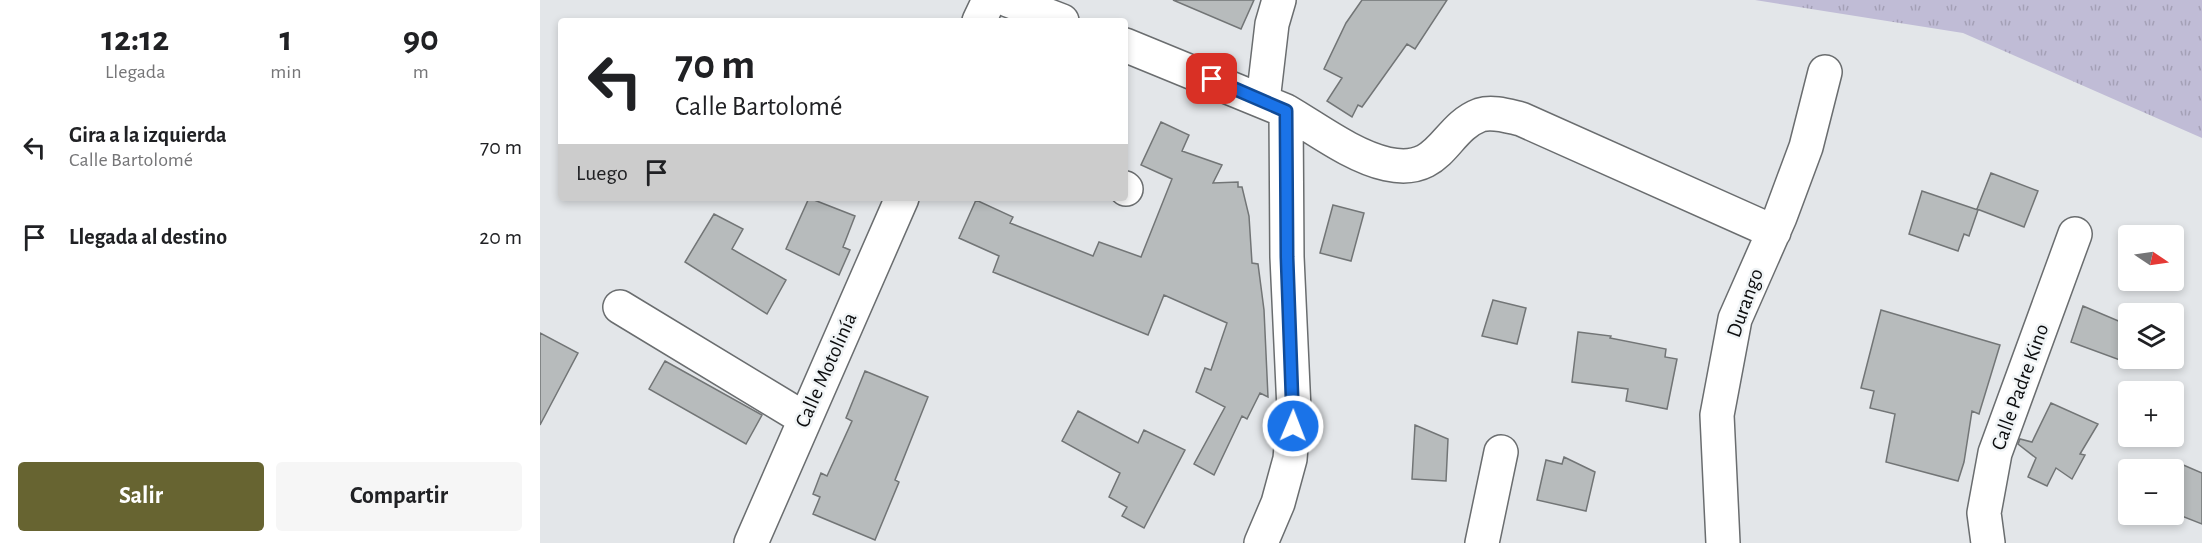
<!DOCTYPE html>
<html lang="es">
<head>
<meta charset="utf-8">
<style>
	body { margin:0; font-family:"Alegreya Sans",sans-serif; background:#f6f6f6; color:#202124; height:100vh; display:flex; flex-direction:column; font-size:22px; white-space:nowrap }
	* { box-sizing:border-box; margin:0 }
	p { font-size:20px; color:#757577 }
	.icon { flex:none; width:33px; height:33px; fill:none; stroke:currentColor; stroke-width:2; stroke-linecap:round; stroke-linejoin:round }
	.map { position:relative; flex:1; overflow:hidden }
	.side { display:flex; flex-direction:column; background:#fff; width:540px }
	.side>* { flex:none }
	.guide { position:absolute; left:18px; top:18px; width:570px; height:183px; border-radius:6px; box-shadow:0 3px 9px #0003; background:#fff; color:#202124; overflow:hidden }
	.needle { width:39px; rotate:103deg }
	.fabs { position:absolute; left:1578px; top:225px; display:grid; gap:12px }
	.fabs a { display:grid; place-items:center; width:66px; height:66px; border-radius:6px; background:#fff; box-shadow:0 3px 9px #0003; font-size:30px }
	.pin { position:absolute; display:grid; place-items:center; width:51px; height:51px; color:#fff; margin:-26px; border-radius:12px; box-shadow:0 3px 9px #0006 }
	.me { position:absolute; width:66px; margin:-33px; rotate:1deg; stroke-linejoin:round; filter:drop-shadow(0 0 4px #0008) }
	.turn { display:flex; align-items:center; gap:21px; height:126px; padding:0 18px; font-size:27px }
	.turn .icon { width:78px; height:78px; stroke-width:2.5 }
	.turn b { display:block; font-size:42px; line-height:51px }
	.then { display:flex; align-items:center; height:57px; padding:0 18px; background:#0003; gap:12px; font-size:22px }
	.eta { display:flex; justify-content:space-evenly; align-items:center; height:102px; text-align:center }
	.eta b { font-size:36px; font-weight:700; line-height:42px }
	.action { display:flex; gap:12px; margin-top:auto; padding:12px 18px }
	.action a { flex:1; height:69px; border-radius:6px; background:#676431; color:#fff; font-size:24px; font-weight:700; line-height:69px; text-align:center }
	.action a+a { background:#f6f6f6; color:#202124 }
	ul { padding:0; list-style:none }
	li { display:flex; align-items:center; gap:18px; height:90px; padding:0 18px }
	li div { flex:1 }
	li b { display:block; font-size:22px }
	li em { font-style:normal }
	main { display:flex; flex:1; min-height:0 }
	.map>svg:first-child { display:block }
</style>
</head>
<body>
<main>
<section class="side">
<div class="eta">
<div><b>12:12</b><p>Llegada</p></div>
<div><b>1</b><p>min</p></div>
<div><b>90</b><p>m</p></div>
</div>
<ul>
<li><svg class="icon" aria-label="left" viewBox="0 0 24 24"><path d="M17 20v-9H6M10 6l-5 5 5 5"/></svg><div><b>Gira a la izquierda</b><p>Calle Bartolomé</p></div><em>70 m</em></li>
<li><svg class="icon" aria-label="arrive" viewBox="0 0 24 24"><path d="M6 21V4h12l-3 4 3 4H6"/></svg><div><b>Llegada al destino</b></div><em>20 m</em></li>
</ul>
<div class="action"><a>Salir</a><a>Compartir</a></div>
</section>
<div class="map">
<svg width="1662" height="543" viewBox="0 0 1662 543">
	<defs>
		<pattern id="grass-tufts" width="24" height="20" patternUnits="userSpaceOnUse" patternTransform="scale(1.5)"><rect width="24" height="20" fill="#c0bcd6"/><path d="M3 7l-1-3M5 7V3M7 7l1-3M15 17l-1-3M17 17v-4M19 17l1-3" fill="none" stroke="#a4a0b6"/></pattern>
	</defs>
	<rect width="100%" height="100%" fill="#e3e6e9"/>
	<path fill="url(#grass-tufts)" d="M 1215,0 L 1662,0 L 1662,138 L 1423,33 Z"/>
	<path fill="#b7bbbc" stroke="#727576" stroke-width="1.5" d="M 633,0 L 714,0 L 701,29 Z
		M 822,0 L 907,0 L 875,49 L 867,44 L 822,107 L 818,105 L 812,117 L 787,101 L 802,78 L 784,69 L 806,23 Z
		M 621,122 L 649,135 L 642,151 L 682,165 L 673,183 L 698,182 L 698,187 L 702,187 L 709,216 L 712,263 L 718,264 L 724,310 L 728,397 L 720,393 L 707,419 L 702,416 L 674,475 L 654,464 L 685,407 L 656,392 L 665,368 L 671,370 L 687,323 L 624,295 L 608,335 L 453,272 L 459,256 L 419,238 L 436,200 L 473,217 L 470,223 L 553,256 L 559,242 L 601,257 L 632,179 L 601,165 Z
		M 1451,173 L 1498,191 L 1484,227 L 1437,209 Z
		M 1382,191 L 1438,210 L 1429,236 L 1424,234 L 1418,251 L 1369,234 Z
		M 269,198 L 315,216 L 303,247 L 310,250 L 299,275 L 246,249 Z
		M 793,205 L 824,213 L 811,261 L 780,253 Z
		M 174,214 L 203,229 L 192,249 L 246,280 L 227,314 L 145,262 Z
		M 953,300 L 986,308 L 977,344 L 942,336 Z
		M 1543,306 L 1588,325 L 1588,363 L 1531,342 Z
		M 1341,310 L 1460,345 L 1439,414 L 1432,411 L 1424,462 L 1418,481 L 1346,462 L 1355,414 L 1330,408 L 1334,391 L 1321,388 Z
		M 1038,332 L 1071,336 L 1070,338 L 1126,349 L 1125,357 L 1137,359 L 1127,409 L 1086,401 L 1088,389 L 1032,382 Z
		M 0,333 L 38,353 L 0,425 Z
		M 125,361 L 222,415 L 206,444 L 109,389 Z
		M 325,371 L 388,397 L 355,480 L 359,482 L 335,540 L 273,514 L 280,497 L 273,494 L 281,473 L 287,476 L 312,421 L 306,418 Z
		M 1511,403 L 1558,424 L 1540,454 L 1545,455 L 1532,479 L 1516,468 L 1507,486 L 1488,477 L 1496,458 L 1478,444 L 1480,439 L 1492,442 Z
		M 538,411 L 598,443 L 604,430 L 645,450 L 604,528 L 582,516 L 587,507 L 569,497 L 580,473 L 522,441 Z
		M 875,425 L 908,439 L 906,481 L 872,479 Z
		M 1024,457 L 1055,472 L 1046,511 L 997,500 L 1006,460 L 1022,464 Z
		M 1634,461 L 1662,473 L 1662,524 L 1634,513 Z"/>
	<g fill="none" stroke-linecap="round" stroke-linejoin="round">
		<defs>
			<path id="minor" d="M 468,0 L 522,21
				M 439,21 L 449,0
				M 585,45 L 746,111 L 747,257 L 754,410 L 750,459 L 738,503 L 721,543
				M 723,101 L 732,24 L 739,0
				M 746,111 C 777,129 812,156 847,164 C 902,176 903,129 940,115 C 953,111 968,116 981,119 L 1234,232
				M 585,188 L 586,189
				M 80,307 L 265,419
				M 211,543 L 362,198
				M 942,543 L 961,452
				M 1183,543 L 1177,415 L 1195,319 L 1240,217 L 1266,147 L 1285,72
				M 1448,543 L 1444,513 L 1455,453 L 1535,234"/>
		</defs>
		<use href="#minor" stroke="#6a6d6f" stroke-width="36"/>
		<use href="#minor" stroke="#fff" stroke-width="33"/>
	</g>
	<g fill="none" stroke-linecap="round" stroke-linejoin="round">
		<defs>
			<path id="route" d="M 672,79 L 746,111 L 747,257 L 753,426"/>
		</defs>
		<use href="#route" stroke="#114b97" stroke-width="15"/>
		<use href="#route" stroke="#1a73e8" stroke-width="10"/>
	</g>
	<g text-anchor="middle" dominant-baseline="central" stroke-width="5" stroke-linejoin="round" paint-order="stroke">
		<g font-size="21" fill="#0b0c0d" stroke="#f0f4f6">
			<text transform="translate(1205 303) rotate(-70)">Durango</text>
			<text transform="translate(286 370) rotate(-66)">Calle Motolinía</text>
			<text transform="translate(1480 387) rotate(-70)">Calle Padre Kino</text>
		</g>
	</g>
</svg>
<div class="fabs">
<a><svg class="needle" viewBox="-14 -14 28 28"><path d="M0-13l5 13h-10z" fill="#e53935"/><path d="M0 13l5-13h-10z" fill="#757577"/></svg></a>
<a><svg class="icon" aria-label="layers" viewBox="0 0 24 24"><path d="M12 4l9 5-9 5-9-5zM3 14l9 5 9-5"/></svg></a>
<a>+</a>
<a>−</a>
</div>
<div class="pin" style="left:672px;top:79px;background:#d93025"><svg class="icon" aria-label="arrive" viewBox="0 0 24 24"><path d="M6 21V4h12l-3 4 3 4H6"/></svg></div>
<svg class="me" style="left:753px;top:426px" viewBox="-20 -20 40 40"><circle r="17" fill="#1a73e8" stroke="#fff" stroke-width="3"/><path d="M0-11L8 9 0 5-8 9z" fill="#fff"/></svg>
<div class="guide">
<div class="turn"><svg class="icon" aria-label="left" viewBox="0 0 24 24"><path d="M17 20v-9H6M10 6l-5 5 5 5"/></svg><div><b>70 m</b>Calle Bartolomé</div></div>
<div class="then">Luego<svg class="icon" aria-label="arrive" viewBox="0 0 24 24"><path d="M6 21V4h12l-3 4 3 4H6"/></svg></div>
</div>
</div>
</main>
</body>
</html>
